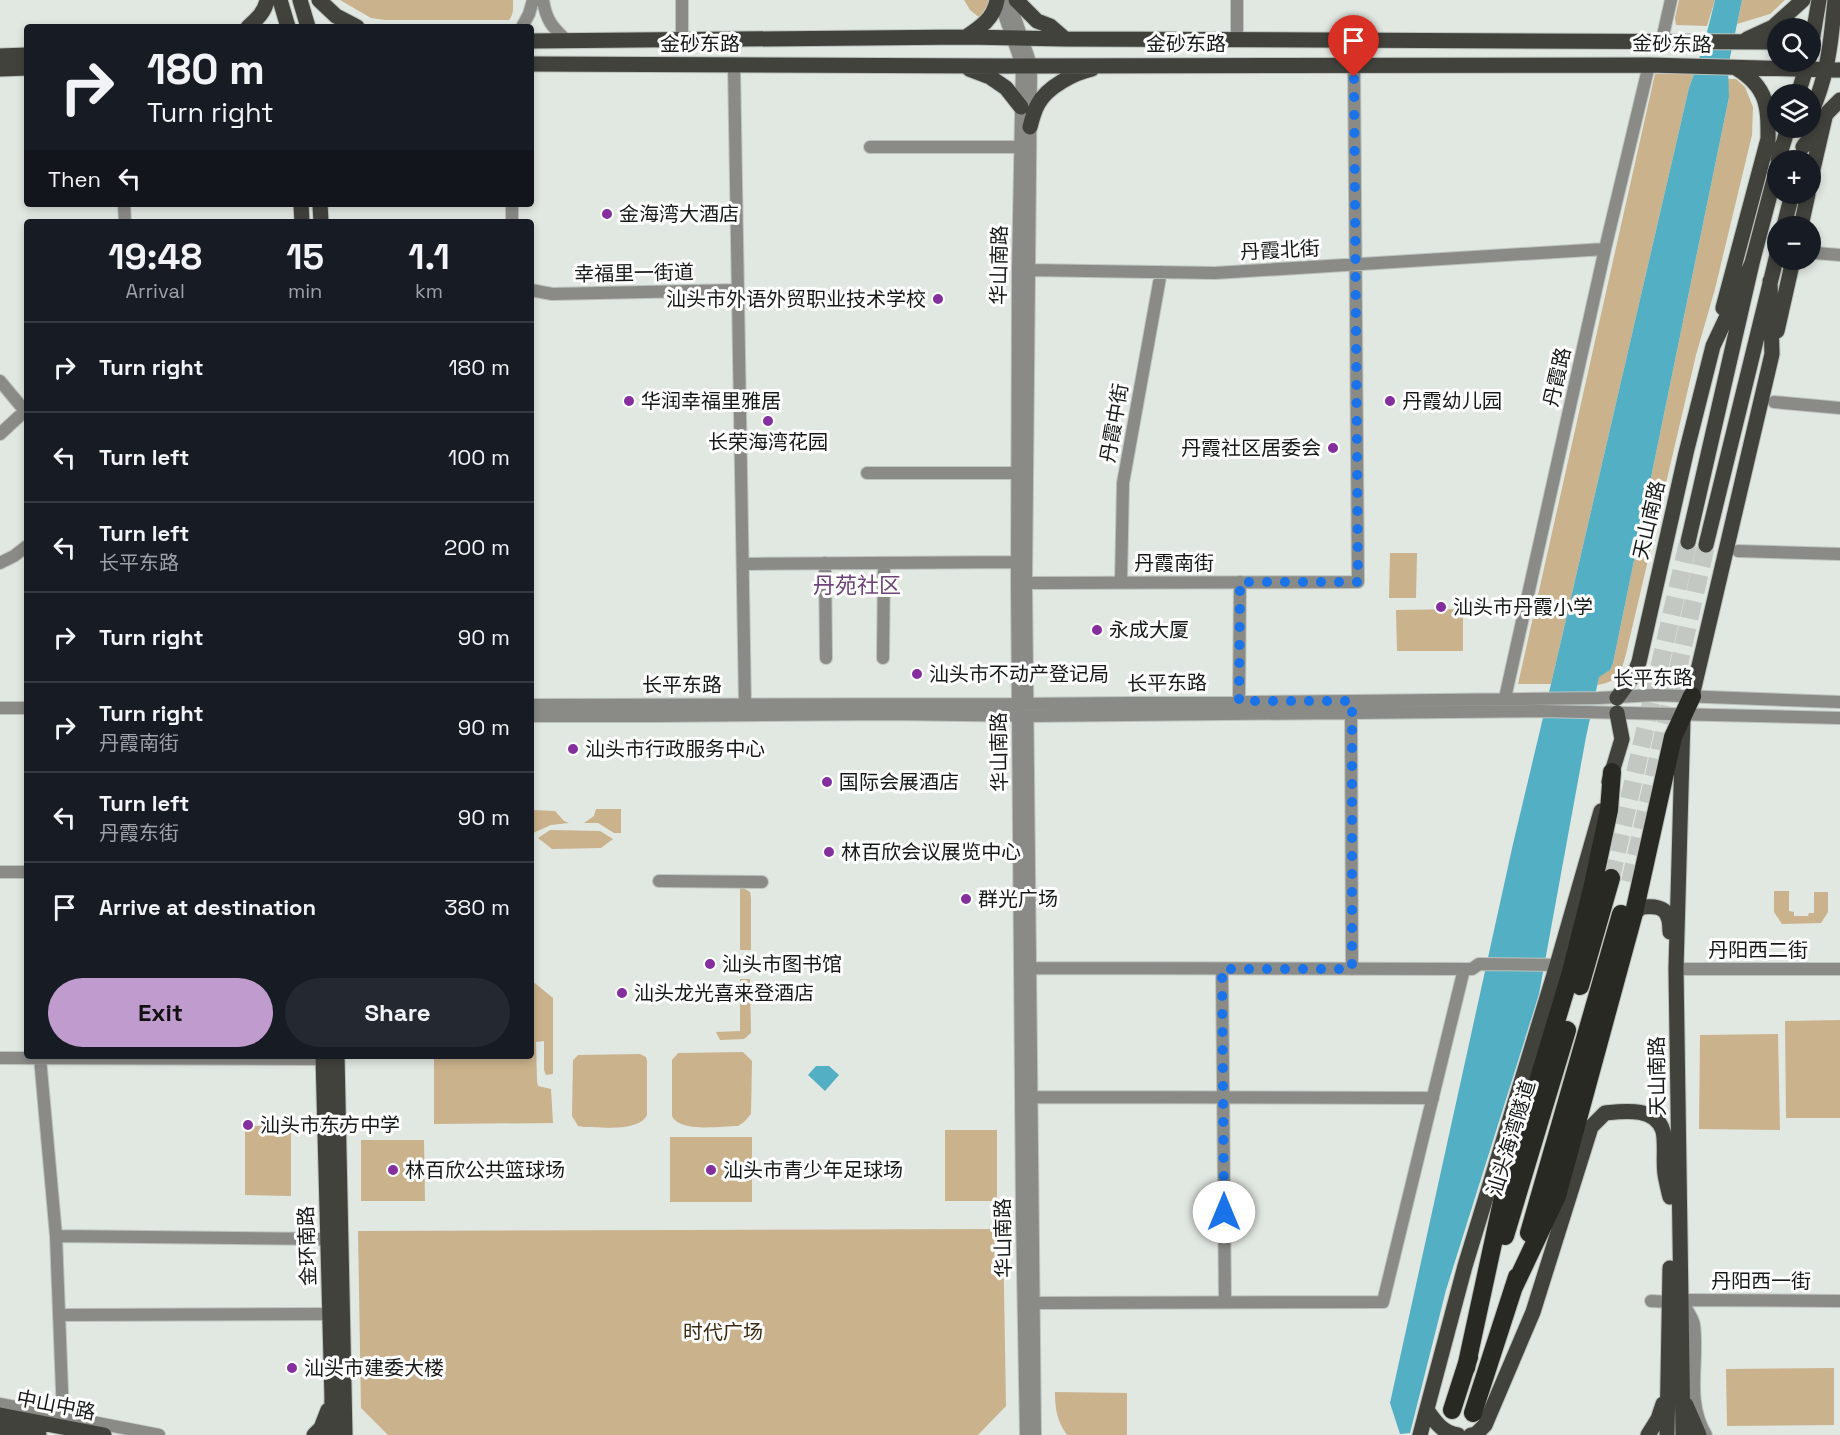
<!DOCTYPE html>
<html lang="en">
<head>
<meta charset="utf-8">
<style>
	body { margin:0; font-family:"Space Grotesk","Noto Sans SC",sans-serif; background:#242831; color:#f1f3f6; height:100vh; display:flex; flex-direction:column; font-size:22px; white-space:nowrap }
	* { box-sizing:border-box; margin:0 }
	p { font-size:20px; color:#9ea1a6 }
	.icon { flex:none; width:33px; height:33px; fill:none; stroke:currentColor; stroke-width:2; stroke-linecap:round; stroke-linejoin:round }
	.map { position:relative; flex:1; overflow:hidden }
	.sheet { position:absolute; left:24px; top:219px; width:510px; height:840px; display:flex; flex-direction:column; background:#171b24; border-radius:6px; box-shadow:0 3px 9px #0003 }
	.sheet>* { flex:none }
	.hud { position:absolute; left:24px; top:24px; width:510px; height:183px; border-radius:6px; box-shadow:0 3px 9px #0003; background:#171b24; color:#f1f3f6; overflow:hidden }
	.tools { position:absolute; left:1767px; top:18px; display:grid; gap:12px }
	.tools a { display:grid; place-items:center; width:54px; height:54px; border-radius:50%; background:#171b24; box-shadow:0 3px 9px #0003; font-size:30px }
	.pin { position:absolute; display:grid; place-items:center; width:51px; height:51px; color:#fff; margin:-62px -26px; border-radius:50% 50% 50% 0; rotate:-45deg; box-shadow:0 0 6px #0007 }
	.pin .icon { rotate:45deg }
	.me { position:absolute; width:66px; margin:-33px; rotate:0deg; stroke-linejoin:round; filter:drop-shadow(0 0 4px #0008) }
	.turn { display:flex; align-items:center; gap:21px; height:126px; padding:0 24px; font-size:27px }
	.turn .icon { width:78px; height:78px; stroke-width:2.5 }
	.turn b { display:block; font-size:42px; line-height:51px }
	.then { display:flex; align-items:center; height:57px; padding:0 24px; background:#0003; gap:12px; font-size:22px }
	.eta { display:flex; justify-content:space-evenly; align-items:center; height:102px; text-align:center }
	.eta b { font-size:36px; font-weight:700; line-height:42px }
	.cta { display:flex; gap:12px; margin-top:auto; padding:12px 24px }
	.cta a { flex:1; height:69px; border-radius:36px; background:#c09bce; color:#111; font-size:24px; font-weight:700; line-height:69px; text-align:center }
	.cta a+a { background:#242831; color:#f1f3f6 }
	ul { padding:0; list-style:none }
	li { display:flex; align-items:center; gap:18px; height:90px; padding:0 24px; border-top:2px solid #363941 }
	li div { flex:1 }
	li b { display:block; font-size:22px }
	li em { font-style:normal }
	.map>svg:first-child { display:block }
</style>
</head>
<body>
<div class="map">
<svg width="1840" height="1435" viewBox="0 0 1840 1435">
	<rect width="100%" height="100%" fill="#e1e7e1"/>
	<path fill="#cab28d" d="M 340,0 L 513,0 C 513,8 514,14 509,20 L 385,20 L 371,18 Z
		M 964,0 L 990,0 L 987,11 L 980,18 L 970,10 Z
		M 1679,0 L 1715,0 L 1707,26 L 1676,25 L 1675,18 Z
		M 1742,0 L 1785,0 L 1770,14 L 1737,24 Z
		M 1655,74 L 1694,74 L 1689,88 L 1551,684 L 1518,684 Z
		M 1727,79 L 1736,79 L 1745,87 L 1753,107 L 1752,135 L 1715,289 L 1696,355 L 1626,654 C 1620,675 1619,681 1597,685 L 1599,676 L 1610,670 L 1613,663 L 1729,97 Z
		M 1390,553 L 1417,553 L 1416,598 L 1389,598 Z
		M 1463,609 L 1463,651 L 1397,651 L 1396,610 Z
		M 596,809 L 621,809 L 621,833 L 614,833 L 598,823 L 584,823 L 594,816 Z
		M 533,810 L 555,811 L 564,821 L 569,823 L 551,825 L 533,833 Z
		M 550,830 L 600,831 L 613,839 L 601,848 L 552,849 L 538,838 Z
		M 740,886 L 750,892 L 751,898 L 751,950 L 740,950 Z
		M 1774,891 L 1789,891 L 1789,911 L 1794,912 L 1794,916 L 1808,916 L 1809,913 L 1814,913 L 1814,892 L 1828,892 L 1828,912 L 1821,923 L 1782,924 L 1774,912 Z
		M 740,979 L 750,979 L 751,1033 L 744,1039 L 720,1040 L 716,1032 L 740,1031 Z
		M 531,980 L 553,998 L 553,1074 L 546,1075 L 544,1070 L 544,1041 L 536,1042 L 537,1081 L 538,1086 L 551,1089 L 553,1123 L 434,1124 L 434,1056 L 531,1056 Z
		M 1840,1020 L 1840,1118 L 1786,1118 L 1785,1021 Z
		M 1778,1034 L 1780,1130 L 1699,1129 L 1700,1035 Z
		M 743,1052 L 752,1061 L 751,1114 L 744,1122 L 738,1126 C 721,1126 680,1133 672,1116 L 672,1060 L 678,1053 Z
		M 640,1054 L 646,1057 L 647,1061 L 647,1115 C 639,1132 601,1127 584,1127 L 578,1126 L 572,1116 L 573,1060 L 578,1055 Z
		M 245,1126 L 291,1126 L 291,1196 L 245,1195 Z
		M 945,1130 L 997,1130 L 997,1201 L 945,1201 Z
		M 670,1137 L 752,1137 L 752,1202 L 670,1202 Z
		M 361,1140 L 424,1140 L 425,1201 L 361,1201 Z
		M 1003,1229 L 1006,1406 L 978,1435 L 388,1435 L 361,1408 L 358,1231 Z
		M 1834,1368 L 1834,1425 L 1727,1426 L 1726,1369 Z
		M 1055,1392 L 1127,1393 L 1127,1435 L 1067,1435 C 1057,1421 1055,1409 1055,1392 Z"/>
	<path fill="#53afc4" d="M 1715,0 L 1742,0 L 1728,67 L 1729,97 L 1613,663 L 1610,670 L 1599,677 L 1586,737 L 1539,994 L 1446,1290 L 1410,1433 L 1400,1434 L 1390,1403 L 1513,844 L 1551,684 L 1689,88 C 1700,59 1708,30 1715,0 Z
		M 816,1066 L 829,1066 L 839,1075 L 825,1091 L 808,1075 Z"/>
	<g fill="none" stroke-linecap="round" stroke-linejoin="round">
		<path stroke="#c3c8c3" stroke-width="18" stroke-dasharray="18 9" stroke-linecap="butt" d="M 1611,878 L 1688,542
			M 1630,882 L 1706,545"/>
		<defs>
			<path id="minor" d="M 543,0 C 546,20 552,27 567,41
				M 682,0 L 682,41
				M 999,0 L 1022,65 L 1018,270 L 1017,583 L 1022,1216 L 1026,1435
				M 1009,0 L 1031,65 L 1026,583 L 1035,1435
				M 1237,0 L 1237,39
				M 522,27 L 529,14 L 533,0
				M 1662,40 L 1671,0
				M 734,65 L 745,704
				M 870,147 L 1020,147
				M 124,204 L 125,222
				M 512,204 L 512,222
				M 1815,253 L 1840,255
				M 1027,270 L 1215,273 L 1605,249
				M 531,290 L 552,294 L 737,290
				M 0,381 L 25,411
				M 1774,402 L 1840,408
				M 0,434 L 27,409
				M 867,473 L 1017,473
				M 1738,551 L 1840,554
				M 0,563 L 14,556 L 27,546
				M 825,563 L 826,658
				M 743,564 L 1017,562
				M 1026,583 L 1358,582 L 1354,65
				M 1121,583 L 1123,483 L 1161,272
				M 883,658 L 884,563
				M 1505,698 L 1605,249 L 1649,65
				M 1239,701 L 1240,582
				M 531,705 L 1018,704 L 1351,701 L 1599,698 L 1655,695 L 1840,702
				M 1351,706 L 1352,969
				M 0,708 L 27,708
				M 531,716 L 657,716 L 889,714 L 1028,716 L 1540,711 L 1840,718
				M 0,872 L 27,872
				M 659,881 L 762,882
				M 1029,968 L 1472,969 L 1479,964 L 1557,965
				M 1222,969 L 1225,1302
				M 1676,969 L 1840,969
				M 0,1058 L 323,1059
				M 40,1058 L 56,1236
				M 1031,1097 L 1433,1098
				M 1651,1301 L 1670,1302
				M 1033,1303 L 1383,1302 L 1464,969
				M 60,1315 L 329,1314
				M 0,1404 L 159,1435
				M 63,1416 L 56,1236 L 327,1239
				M 1706,1435 C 1685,1400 1699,1363 1694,1325 C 1693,1317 1685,1308 1681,1300 L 1840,1301"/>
			<path id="major" d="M 280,0 L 288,27
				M 300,0 L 308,27
				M 319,0 L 336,16 L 357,27
				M 1016,0 L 1037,21 L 1050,26 L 1065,39
				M 248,27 C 257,19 265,12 267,0
				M 966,37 C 981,27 994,18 997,0
				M 1747,39 L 1773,27 L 1803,0
				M 531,41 L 966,37 L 1065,39 L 1778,42
				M 1810,53 L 1819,0
				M 0,56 L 27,55
				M 531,64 L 1000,66 L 1649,65 L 1840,70
				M 1736,68 C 1771,89 1768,111 1768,148
				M 0,69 L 27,68
				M 969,69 L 990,77 L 1006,88 L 1021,107
				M 1798,94 L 1808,62
				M 1810,118 C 1813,107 1818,97 1821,86 C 1830,58 1832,28 1835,0
				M 1030,127 C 1032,119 1034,111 1038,104 C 1047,87 1074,73 1092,69
				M 1803,147 L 1828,112 L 1840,100
				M 1778,160 L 1788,128
				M 1810,182 L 1825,117
				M 301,204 L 302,222
				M 320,204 L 321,222
				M 1784,226 L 1792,194
				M 1801,226 L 1808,194
				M 1723,308 L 1768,139
				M 1777,331 L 1793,260
				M 1688,542 L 1752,263 L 1778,164
				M 1706,545 L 1778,251
				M 1692,696 L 1772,354 L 1770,281
				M 1617,698 L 1634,675 L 1639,662 L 1686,453 L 1713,346 L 1752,263
				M 1609,782 L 1622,739 L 1617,713
				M 1634,913 L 1642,907 C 1663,905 1670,910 1670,932
				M 323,1056 L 332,1398 L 331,1435
				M 337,1056 L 345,1435
				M 1686,1405 L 1699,1435
				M 1427,1410 C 1435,1422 1443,1433 1458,1435
				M 0,1415 L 104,1435
				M 0,1428 L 39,1435
				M 314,1435 L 321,1428 L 328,1410
				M 1420,1435 L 1465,1266 L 1557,965 L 1601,811
				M 1471,1435 L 1476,1434 L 1485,1425 L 1533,1312 L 1591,1127 L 1605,1113 C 1625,1111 1656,1107 1663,1131 C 1666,1144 1663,1160 1665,1174 C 1666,1181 1668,1189 1670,1197
				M 1648,1435 L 1658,1419 L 1663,1404
				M 1667,1435 L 1670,1268
				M 1683,1435 L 1676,969 L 1683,718"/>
			<path id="highway" d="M 1580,986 L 1611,878
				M 1529,1233 L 1621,914
				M 1505,1236 L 1567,1030
				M 1513,1289 L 1557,1196 L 1634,913 L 1673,737 L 1692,696
				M 1466,1368 L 1503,1197 L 1571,972 L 1592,889 L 1609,810 L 1612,772
				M 1452,1410 L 1469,1357
				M 1473,1413 L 1517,1277"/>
		</defs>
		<use href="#minor" stroke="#bcc2bd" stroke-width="14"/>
		<use href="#major" stroke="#bcc2bd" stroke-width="17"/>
		<use href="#highway" stroke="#bcc2bd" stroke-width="20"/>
		<use href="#minor" stroke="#8a8a87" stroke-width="12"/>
		<use href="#major" stroke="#41423c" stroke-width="15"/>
		<use href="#highway" stroke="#282923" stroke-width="18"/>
	</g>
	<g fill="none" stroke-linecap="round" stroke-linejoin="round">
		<path stroke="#1a73e8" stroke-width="10" stroke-dasharray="0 18" d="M 1224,1212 L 1222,969 L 1352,969 L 1352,701 L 1239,701 L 1240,582 L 1358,582 L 1354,77"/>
	</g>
	<g fill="#842f9d" stroke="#fff" stroke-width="2">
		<circle cx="607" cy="214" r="6"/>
		<circle cx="938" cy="299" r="6"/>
		<circle cx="629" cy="401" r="6"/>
		<circle cx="1390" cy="401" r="6"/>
		<circle cx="768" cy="421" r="6"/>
		<circle cx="1333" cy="448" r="6"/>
		<circle cx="1441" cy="607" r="6"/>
		<circle cx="1097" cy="630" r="6"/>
		<circle cx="917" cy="674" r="6"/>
		<circle cx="573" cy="749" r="6"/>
		<circle cx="827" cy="782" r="6"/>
		<circle cx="829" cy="852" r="6"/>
		<circle cx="966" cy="899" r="6"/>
		<circle cx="710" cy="964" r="6"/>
		<circle cx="622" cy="993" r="6"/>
		<circle cx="248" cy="1125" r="6"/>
		<circle cx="393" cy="1170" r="6"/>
		<circle cx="711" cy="1170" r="6"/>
		<circle cx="292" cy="1368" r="6"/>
	</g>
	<g text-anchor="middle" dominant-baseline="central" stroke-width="6" stroke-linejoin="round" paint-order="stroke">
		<g font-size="20" fill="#161917" stroke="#fff">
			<text x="700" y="44">金砂东路</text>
			<text x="1186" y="44">金砂东路</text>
			<text transform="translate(1672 44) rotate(1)">金砂东路</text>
			<text transform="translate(1280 250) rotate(-3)">丹霞北街</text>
			<text transform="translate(999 265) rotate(-89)">华山南路</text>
			<text transform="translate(634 273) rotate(-1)">幸福里一街道</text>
			<text transform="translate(1557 377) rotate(-77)">丹霞路</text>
			<text transform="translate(1114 423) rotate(-80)">丹霞中街</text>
			<text transform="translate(1649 520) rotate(-77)">天山南路</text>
			<text x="1174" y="563">丹霞南街</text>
			<text transform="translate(1653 678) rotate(-1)">长平东路</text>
			<text transform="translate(1167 683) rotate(-1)">长平东路</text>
			<text x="682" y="685">长平东路</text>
			<text transform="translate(999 752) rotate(-91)">华山南路</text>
			<text x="1758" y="950">丹阳西二街</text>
			<text transform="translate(1657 1076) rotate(-91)">天山南路</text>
			<text transform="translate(1511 1138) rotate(-73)">汕头海湾隧道</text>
			<text transform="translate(1003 1238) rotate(-91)">华山南路</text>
			<text transform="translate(307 1246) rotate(-92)">金环南路</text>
			<text x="1761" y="1281">丹阳西一街</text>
			<text transform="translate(56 1405) rotate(11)">中山中路</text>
		</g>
		<g font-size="20" fill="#161917" stroke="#fff" text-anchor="start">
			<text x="619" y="214">金海湾大酒店</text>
			<text x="926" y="299" text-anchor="end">汕头市外语外贸职业技术学校</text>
			<text x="641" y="401">华润幸福里雅居</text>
			<text x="1402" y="401">丹霞幼儿园</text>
			<text x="768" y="442" text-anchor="middle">长荣海湾花园</text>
			<text x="1321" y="448" text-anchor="end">丹霞社区居委会</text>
			<text x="1453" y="607">汕头市丹霞小学</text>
			<text x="1109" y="630">永成大厦</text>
			<text x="929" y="674">汕头市不动产登记局</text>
			<text x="585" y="749">汕头市行政服务中心</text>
			<text x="839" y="782">国际会展酒店</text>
			<text x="841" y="852">林百欣会议展览中心</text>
			<text x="978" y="899">群光广场</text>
			<text x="722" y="964">汕头市图书馆</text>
			<text x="634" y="993">汕头龙光喜来登酒店</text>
			<text x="260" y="1125">汕头市东方中学</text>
			<text x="405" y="1170">林百欣公共篮球场</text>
			<text x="723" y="1170">汕头市青少年足球场</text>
			<text x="304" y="1368">汕头市建委大楼</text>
		</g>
		<g font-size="20" fill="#3b2b0e" stroke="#fff">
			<text x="723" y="1332">时代广场</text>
		</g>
		<g font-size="22" fill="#6c4279" stroke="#fff">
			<text x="857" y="585">丹苑社区</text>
		</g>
	</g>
</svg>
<div class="tools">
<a><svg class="icon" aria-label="search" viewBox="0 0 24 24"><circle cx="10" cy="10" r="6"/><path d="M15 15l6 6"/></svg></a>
<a><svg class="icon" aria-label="layers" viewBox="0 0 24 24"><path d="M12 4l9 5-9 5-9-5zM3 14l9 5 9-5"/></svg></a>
<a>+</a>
<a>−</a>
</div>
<div class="pin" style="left:1354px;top:77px;background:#d93025"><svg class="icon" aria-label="arrive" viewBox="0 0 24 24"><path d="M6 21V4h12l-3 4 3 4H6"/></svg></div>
<svg class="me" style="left:1224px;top:1212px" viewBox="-20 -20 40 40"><circle r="19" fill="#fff"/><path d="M0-13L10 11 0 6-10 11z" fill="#1a73e8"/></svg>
<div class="hud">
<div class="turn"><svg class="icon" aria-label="right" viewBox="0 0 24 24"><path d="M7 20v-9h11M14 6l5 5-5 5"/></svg><div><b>180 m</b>Turn right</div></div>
<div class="then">Then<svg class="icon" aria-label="left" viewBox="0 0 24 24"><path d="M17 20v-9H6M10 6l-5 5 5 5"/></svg></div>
</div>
<section class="sheet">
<div class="eta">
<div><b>19:48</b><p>Arrival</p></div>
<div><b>15</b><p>min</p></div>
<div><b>1.1</b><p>km</p></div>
</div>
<ul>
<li><svg class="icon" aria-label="right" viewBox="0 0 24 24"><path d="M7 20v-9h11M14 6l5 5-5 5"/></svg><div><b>Turn right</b></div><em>180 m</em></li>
<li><svg class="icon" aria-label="left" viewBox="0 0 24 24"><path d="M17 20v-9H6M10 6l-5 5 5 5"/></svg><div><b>Turn left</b></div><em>100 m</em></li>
<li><svg class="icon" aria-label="left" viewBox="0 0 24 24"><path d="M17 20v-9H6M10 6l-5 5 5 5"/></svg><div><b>Turn left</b><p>长平东路</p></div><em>200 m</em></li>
<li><svg class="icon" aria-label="right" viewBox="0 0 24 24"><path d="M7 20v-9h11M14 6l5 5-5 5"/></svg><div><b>Turn right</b></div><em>90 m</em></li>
<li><svg class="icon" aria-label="right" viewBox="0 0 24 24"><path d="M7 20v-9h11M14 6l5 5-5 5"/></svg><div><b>Turn right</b><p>丹霞南街</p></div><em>90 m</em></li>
<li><svg class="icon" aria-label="left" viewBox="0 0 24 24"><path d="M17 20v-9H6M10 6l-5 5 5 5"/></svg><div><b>Turn left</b><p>丹霞东街</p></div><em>90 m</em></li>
<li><svg class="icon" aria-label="arrive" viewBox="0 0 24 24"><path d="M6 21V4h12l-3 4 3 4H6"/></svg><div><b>Arrive at destination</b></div><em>380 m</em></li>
</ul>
<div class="cta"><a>Exit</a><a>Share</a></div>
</section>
</div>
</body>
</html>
